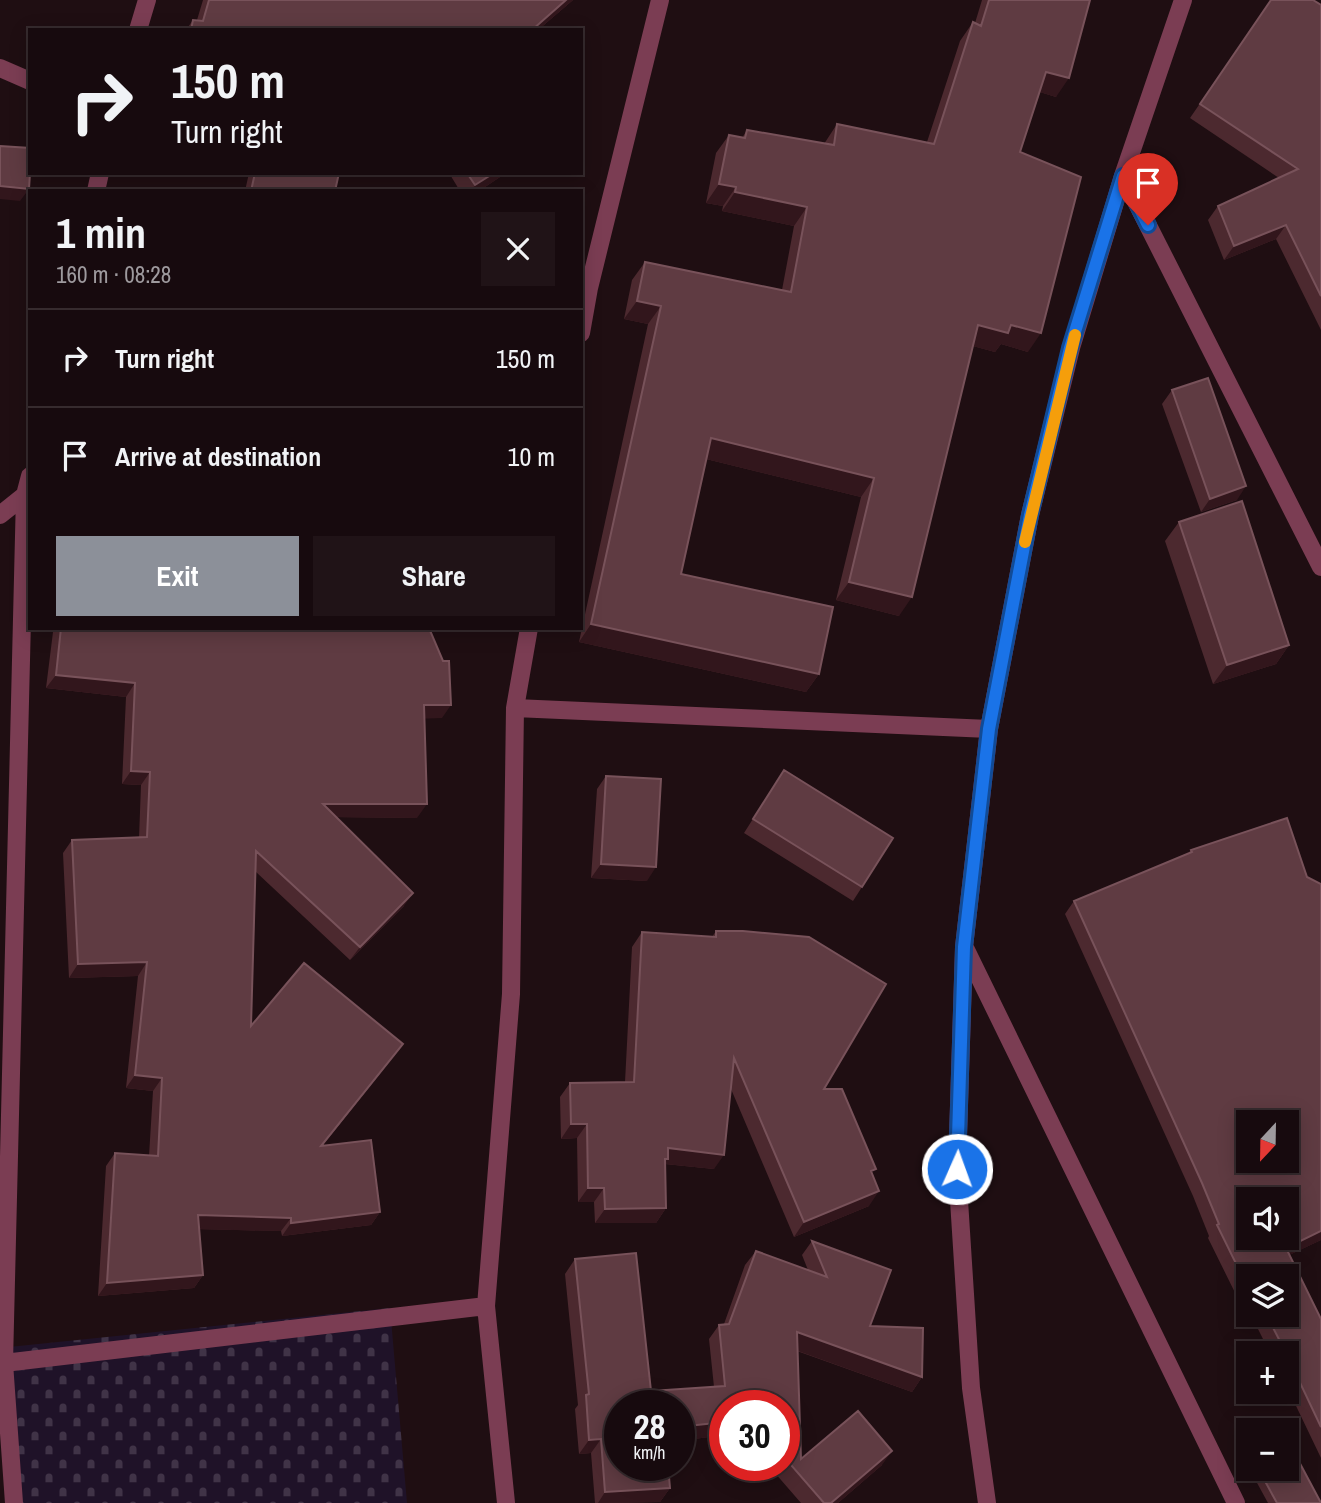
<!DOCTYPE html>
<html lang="en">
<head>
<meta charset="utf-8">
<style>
	body { margin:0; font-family:"Archivo Narrow",sans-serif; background:#201317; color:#f1f3f6; height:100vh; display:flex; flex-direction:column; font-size:26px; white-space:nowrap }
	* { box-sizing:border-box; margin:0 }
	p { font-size:23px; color:#9e9a9e }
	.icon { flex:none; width:38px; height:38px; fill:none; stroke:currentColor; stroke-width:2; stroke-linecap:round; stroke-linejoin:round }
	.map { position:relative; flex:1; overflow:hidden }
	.sheet { position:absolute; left:28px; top:189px; width:555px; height:441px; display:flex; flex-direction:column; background:#170a0e; border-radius:0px; box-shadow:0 4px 18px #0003,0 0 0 2px #362b2e }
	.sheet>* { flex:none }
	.hud { position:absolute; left:28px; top:28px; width:555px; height:147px; border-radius:0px; box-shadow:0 4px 18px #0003,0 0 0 2px #362b2e; background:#170a0e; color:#f1f3f6; overflow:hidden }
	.needle { width:46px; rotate:202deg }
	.fabs { position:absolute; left:1236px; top:1110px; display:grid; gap:14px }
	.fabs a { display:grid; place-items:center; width:63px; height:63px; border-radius:0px; background:#170a0e; box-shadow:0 4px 18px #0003,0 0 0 2px #362b2e; font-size:35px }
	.speed { position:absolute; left:604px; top:1390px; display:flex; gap:14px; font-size:35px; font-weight:700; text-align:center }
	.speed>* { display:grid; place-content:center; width:91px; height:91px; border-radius:50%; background:#170a0e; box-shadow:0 4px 18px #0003,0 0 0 2px #362b2e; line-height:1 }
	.speed small { font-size:18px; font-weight:400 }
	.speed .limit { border:10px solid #d22; background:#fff; color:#111 }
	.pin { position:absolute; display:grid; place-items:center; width:60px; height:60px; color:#fff; margin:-72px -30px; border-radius:50% 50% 50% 0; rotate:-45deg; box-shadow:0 0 7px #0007 }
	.pin .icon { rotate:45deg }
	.me { position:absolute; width:77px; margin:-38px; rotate:2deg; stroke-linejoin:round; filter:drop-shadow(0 0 5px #0008) }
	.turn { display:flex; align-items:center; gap:24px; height:147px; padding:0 28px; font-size:32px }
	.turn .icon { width:91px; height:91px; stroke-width:2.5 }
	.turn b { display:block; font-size:49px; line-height:60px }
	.round { display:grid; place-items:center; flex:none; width:74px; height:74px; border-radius:0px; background:#201317 }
	.summary { display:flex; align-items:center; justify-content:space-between; height:119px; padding:0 28px }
	h1 { font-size:42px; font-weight:700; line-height:52px }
	.button { display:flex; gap:14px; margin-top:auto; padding:14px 28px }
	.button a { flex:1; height:80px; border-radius:0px; background:#8c9099; color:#fff; font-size:28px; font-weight:700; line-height:80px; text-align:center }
	.button a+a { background:#201317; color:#f1f3f6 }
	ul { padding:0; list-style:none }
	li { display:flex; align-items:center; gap:21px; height:98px; padding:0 28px; border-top:2px solid #362b2e }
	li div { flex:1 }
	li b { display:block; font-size:26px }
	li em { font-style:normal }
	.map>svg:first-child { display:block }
</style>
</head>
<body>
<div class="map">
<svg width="1321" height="1503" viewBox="0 0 1321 1503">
	<defs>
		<pattern id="cemetery-stones" width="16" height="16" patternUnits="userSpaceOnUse" patternTransform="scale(1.75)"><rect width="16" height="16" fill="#1f1228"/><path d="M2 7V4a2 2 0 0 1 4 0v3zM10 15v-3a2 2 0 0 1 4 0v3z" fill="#403347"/></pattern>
	</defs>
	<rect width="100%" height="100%" fill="#1f0e12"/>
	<path fill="url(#cemetery-stones)" d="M 390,1308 L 407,1503 L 16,1503 L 9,1347 Z"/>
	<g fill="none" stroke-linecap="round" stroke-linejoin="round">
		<path stroke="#7b3d53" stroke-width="18" d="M 138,30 L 147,0
			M 0,68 L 30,81
			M 1123,176 L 1321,567
			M 96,191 L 100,173
			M 581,333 L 589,288 L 660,0
			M 0,515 L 25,495
			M 515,708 L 989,729
			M 966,950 L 1236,1503
			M 4,1363 L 486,1306
			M 14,1503 L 4,1363 L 25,495 L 30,476
			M 506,1503 L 486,1306 L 511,994 L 515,708 L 529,628
			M 987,1503 L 971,1388 L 957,1169 L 964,947 L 989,729 L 1030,515 L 1071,348 L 1123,176 L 1183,0"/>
	</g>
	<path fill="#4c292f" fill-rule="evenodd" d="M 203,0 L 573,0 L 538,30 L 186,30 L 193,20 L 197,20 Z
		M 982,0 L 1090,0 L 1056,97 L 1040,92 L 1020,152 L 1028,352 L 1001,344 L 995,352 L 973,346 L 899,616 L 836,600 L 861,497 L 706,459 L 681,574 L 819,674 L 806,692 L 579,642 L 648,324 L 624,319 L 632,280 L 645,262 L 782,290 L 794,226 L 722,211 L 723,206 L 706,203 L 716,153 L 729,135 L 742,138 L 747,130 L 824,144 L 837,124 L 927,142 L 960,41 L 973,22 L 975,23 Z
		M 1271,0 L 1321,5 L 1321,330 L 1276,239 L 1224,260 L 1208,220 L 1218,206 L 1279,178 L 1190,118 Z
		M 249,173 L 339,173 L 335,191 L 245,191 Z
		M 449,173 L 506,173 L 479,191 L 460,191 Z
		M 1172,390 L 1237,500 L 1201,512 L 1162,404 Z
		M 1179,522 L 1289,645 L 1276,664 L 1213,684 L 1165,541 Z
		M 56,628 L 429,628 L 442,718 L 424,718 L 417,818 L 337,817 L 404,906 L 350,960 L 256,872 L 251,1026 L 393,1057 L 322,1146 L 380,1212 L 371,1225 L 282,1236 L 281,1231 L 199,1229 L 203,1275 L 194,1288 L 98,1296 L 106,1166 L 115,1153 L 149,1156 L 153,1091 L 126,1088 L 138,976 L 69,978 L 63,853 L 72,840 L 139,838 L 141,785 L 122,784 L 126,697 L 46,688 L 53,632 Z
		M 784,770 L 862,887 L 853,901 L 744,833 Z
		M 606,776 L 647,881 L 591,878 L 597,789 Z
		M 1191,850 L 1321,1240 L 1289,1255 L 1321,1319 L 1321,1458 L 1286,1385 L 1286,1353 L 1270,1353 L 1252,1317 L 1248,1319 L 1208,1238 L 1209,1236 L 1193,1196 L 1065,914 L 1074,901 L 1188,854 ZM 1248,1276 L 1286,1314 L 1248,1314 Z
		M 716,931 L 824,1089 L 872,1174 L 869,1206 L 794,1237 L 731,1089 L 714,1169 L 665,1164 L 666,1208 L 656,1223 L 595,1223 L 594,1202 L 578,1202 L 577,1138 L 561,1139 L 560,1097 L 570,1083 L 625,1082 L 632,947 L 642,932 L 712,937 Z
		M 812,1241 L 870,1326 L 922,1377 L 912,1392 L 797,1351 L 801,1459 L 882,1465 L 838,1503 L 801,1503 L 768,1465 L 784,1465 L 784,1405 L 724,1405 L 724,1435 L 679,1441 L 679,1405 L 620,1405 L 670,1488 L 660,1502 L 595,1503 L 591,1453 L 579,1454 L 575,1409 L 578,1405 L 565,1274 L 575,1259 L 651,1391 L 714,1387 L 709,1339 L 719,1325 L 724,1324 L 745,1265 L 756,1251 L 808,1270 L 802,1255 Z
		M 1261,1474 L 1321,1503 L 1268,1503 L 1256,1481 Z"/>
	<path fill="#32161c" d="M 566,0 L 573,0 L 538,30 L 532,30 Z
		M 1046,72 L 1069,78 L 1056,97 L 1033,90 Z
		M 494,173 L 506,173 L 479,191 L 471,191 L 475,185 Z
		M 719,184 L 736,187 L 723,206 L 706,203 Z
		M 0,186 L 29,189 L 20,201 L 0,199 Z
		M 735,192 L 807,207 L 794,226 L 722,211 Z
		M 1286,225 L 1276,239 L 1224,260 L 1234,246 Z
		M 637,301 L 661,306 L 648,324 L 624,319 Z
		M 978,325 L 1011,325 L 1041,333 L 1028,352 L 1001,344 L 995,352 L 965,344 Z
		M 711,438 L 874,478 L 861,497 L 698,457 Z
		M 1246,486 L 1237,500 L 1201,512 L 1210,499 Z
		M 849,582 L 912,597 L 899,616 L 836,600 Z
		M 591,624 L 819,674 L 806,692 L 579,642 Z
		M 1289,645 L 1276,664 L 1213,684 L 1227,665 Z
		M 56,675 L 135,683 L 126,697 L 46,688 Z
		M 424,705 L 451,705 L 442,718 L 415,719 Z
		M 131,771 L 150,772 L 141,785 L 122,784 Z
		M 323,804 L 427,804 L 417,818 L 314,817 Z
		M 601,864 L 656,867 L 647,881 L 591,878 Z
		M 413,893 L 404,906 L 350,960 L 360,947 Z
		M 147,962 L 138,976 L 69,978 L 78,964 Z
		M 403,1044 L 393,1057 L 312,1159 L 321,1146 Z
		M 135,1075 L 162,1078 L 153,1091 L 126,1088 Z
		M 571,1124 L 587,1124 L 577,1138 L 561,1139 Z
		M 668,1148 L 724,1155 L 714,1169 L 665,1164 L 658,1173 Z
		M 588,1188 L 604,1188 L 594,1202 L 578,1202 Z
		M 879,1191 L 869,1206 L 794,1237 L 804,1222 Z
		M 666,1208 L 656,1223 L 595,1223 L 605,1209 Z
		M 380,1212 L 371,1225 L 282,1236 L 291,1223 Z
		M 198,1215 L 291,1218 L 281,1231 L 189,1229 Z
		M 1321,1231 L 1321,1240 L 1277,1261 L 1286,1248 Z
		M 203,1275 L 194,1288 L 98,1296 L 107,1283 Z
		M 797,1332 L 922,1377 L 912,1392 L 787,1347 Z
		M 724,1422 L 724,1435 L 679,1441 L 679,1427 Z
		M 601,1439 L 591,1453 L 579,1454 L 589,1440 Z
		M 892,1451 L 882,1465 L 838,1503 L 831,1503 Z
		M 670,1488 L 660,1502 L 598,1503 L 605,1492 Z"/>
	<path fill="#5f3b42" stroke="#78525a" stroke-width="2" fill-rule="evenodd" d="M 209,0 L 566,0 L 532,30 L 191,30 L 193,20 L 203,21 Z
		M 989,0 L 1090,0 L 1069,78 L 1046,72 L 1020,152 L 1081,177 L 1041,333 L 1011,325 L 1008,333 L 978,325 L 912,597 L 849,582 L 874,478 L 711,438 L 681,574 L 833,607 L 819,674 L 591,624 L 661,306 L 637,301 L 645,262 L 791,292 L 807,207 L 735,192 L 736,187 L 719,184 L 729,135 L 745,138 L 747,130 L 834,145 L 837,124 L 934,144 L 973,22 L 981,26 Z
		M 1271,0 L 1313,0 L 1321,5 L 1321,296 L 1286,225 L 1234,246 L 1218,206 L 1298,169 L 1200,104 Z
		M 0,146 L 30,148 L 30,173 L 29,189 L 0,186 Z
		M 255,173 L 339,173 L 335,191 L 251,191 Z
		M 467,173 L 494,173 L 475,185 Z
		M 1208,378 L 1246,486 L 1210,499 L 1172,390 Z
		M 1242,501 L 1289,645 L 1227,665 L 1179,522 Z
		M 61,628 L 429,628 L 443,661 L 449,661 L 451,705 L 424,705 L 427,804 L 323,804 L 413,893 L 360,947 L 256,851 L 251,1026 L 304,963 L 403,1044 L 321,1146 L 371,1140 L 380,1212 L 291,1223 L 291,1218 L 198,1215 L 203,1275 L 107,1283 L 115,1153 L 158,1156 L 162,1078 L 135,1075 L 147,962 L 78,964 L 72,840 L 147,837 L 150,772 L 131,771 L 135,683 L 56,675 Z
		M 784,770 L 893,838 L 862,887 L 753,819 Z
		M 606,776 L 661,779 L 656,867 L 601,864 Z
		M 1287,818 L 1307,877 L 1321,884 L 1321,1231 L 1286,1248 L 1321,1319 L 1321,1427 L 1286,1353 L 1266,1314 L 1286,1314 L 1286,1276 L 1248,1276 L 1248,1288 L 1217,1225 L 1219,1224 L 1202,1183 L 1074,901 L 1192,852 L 1191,850 ZM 1248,1122 L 1286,1122 L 1286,1160 L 1248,1160 ZM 1248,1199 L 1286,1199 L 1286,1237 L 1248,1237 Z
		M 716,931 L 743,931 L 809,937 L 886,984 L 824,1089 L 842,1089 L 876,1169 L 871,1171 L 879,1191 L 804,1222 L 734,1058 L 724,1155 L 668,1148 L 668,1159 L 665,1159 L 666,1208 L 605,1209 L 604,1188 L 588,1188 L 587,1124 L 571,1124 L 570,1083 L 634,1082 L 642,932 L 716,937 Z
		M 812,1241 L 891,1270 L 870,1326 L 923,1328 L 922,1377 L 797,1332 L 801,1459 L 858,1411 L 892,1451 L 831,1503 L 824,1503 L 784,1457 L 784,1405 L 739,1405 L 735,1402 L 736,1405 L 724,1405 L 724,1422 L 679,1427 L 679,1405 L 620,1405 L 620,1465 L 668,1465 L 670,1488 L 605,1492 L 601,1439 L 589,1440 L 586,1395 L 589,1394 L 575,1259 L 636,1253 L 651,1391 L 725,1386 L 719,1325 L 729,1324 L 756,1251 L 827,1277 Z
		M 1296,1456 L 1321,1503 L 1277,1503 L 1261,1474 L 1272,1468 L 1286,1468 L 1286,1461 Z"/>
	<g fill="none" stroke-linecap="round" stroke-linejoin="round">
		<defs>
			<path id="route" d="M 957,1169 L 964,947 L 989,729 L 1030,515 L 1070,348 L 1123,176 L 1148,225"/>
		</defs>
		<use href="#route" stroke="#114b97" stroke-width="18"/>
		<use href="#route" stroke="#1a73e8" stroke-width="12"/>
		<path stroke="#f59e0b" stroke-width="12" d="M 1025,542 L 1075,335"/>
	</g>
</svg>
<div class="fabs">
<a><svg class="needle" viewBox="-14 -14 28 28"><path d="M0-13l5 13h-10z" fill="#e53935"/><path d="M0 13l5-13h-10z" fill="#9e9a9e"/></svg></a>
<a><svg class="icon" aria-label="sound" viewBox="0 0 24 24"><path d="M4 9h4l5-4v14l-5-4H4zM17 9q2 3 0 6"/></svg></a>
<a><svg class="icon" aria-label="layers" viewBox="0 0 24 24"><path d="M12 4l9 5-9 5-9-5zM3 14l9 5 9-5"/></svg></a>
<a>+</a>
<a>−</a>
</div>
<div class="speed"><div>28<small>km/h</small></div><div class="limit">30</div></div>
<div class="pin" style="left:1148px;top:225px;background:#d93025"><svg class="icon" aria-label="arrive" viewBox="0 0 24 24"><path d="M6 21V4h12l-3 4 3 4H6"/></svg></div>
<svg class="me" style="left:957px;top:1169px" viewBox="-20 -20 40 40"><circle r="17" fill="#1a73e8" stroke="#fff" stroke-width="3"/><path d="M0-11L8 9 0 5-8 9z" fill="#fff"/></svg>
<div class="hud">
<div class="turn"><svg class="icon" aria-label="right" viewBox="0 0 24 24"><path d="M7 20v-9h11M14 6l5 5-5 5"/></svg><div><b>150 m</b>Turn right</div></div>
</div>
<section class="sheet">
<div class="summary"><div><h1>1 min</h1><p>160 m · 08:28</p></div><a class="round"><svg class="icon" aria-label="close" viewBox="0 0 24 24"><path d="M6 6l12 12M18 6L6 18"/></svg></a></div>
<ul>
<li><svg class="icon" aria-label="right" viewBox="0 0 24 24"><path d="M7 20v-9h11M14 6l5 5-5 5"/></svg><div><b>Turn right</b></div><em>150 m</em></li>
<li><svg class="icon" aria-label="arrive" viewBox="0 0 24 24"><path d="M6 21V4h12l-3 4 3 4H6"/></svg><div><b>Arrive at destination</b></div><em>10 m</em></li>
</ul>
<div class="button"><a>Exit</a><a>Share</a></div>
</section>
</div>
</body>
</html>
